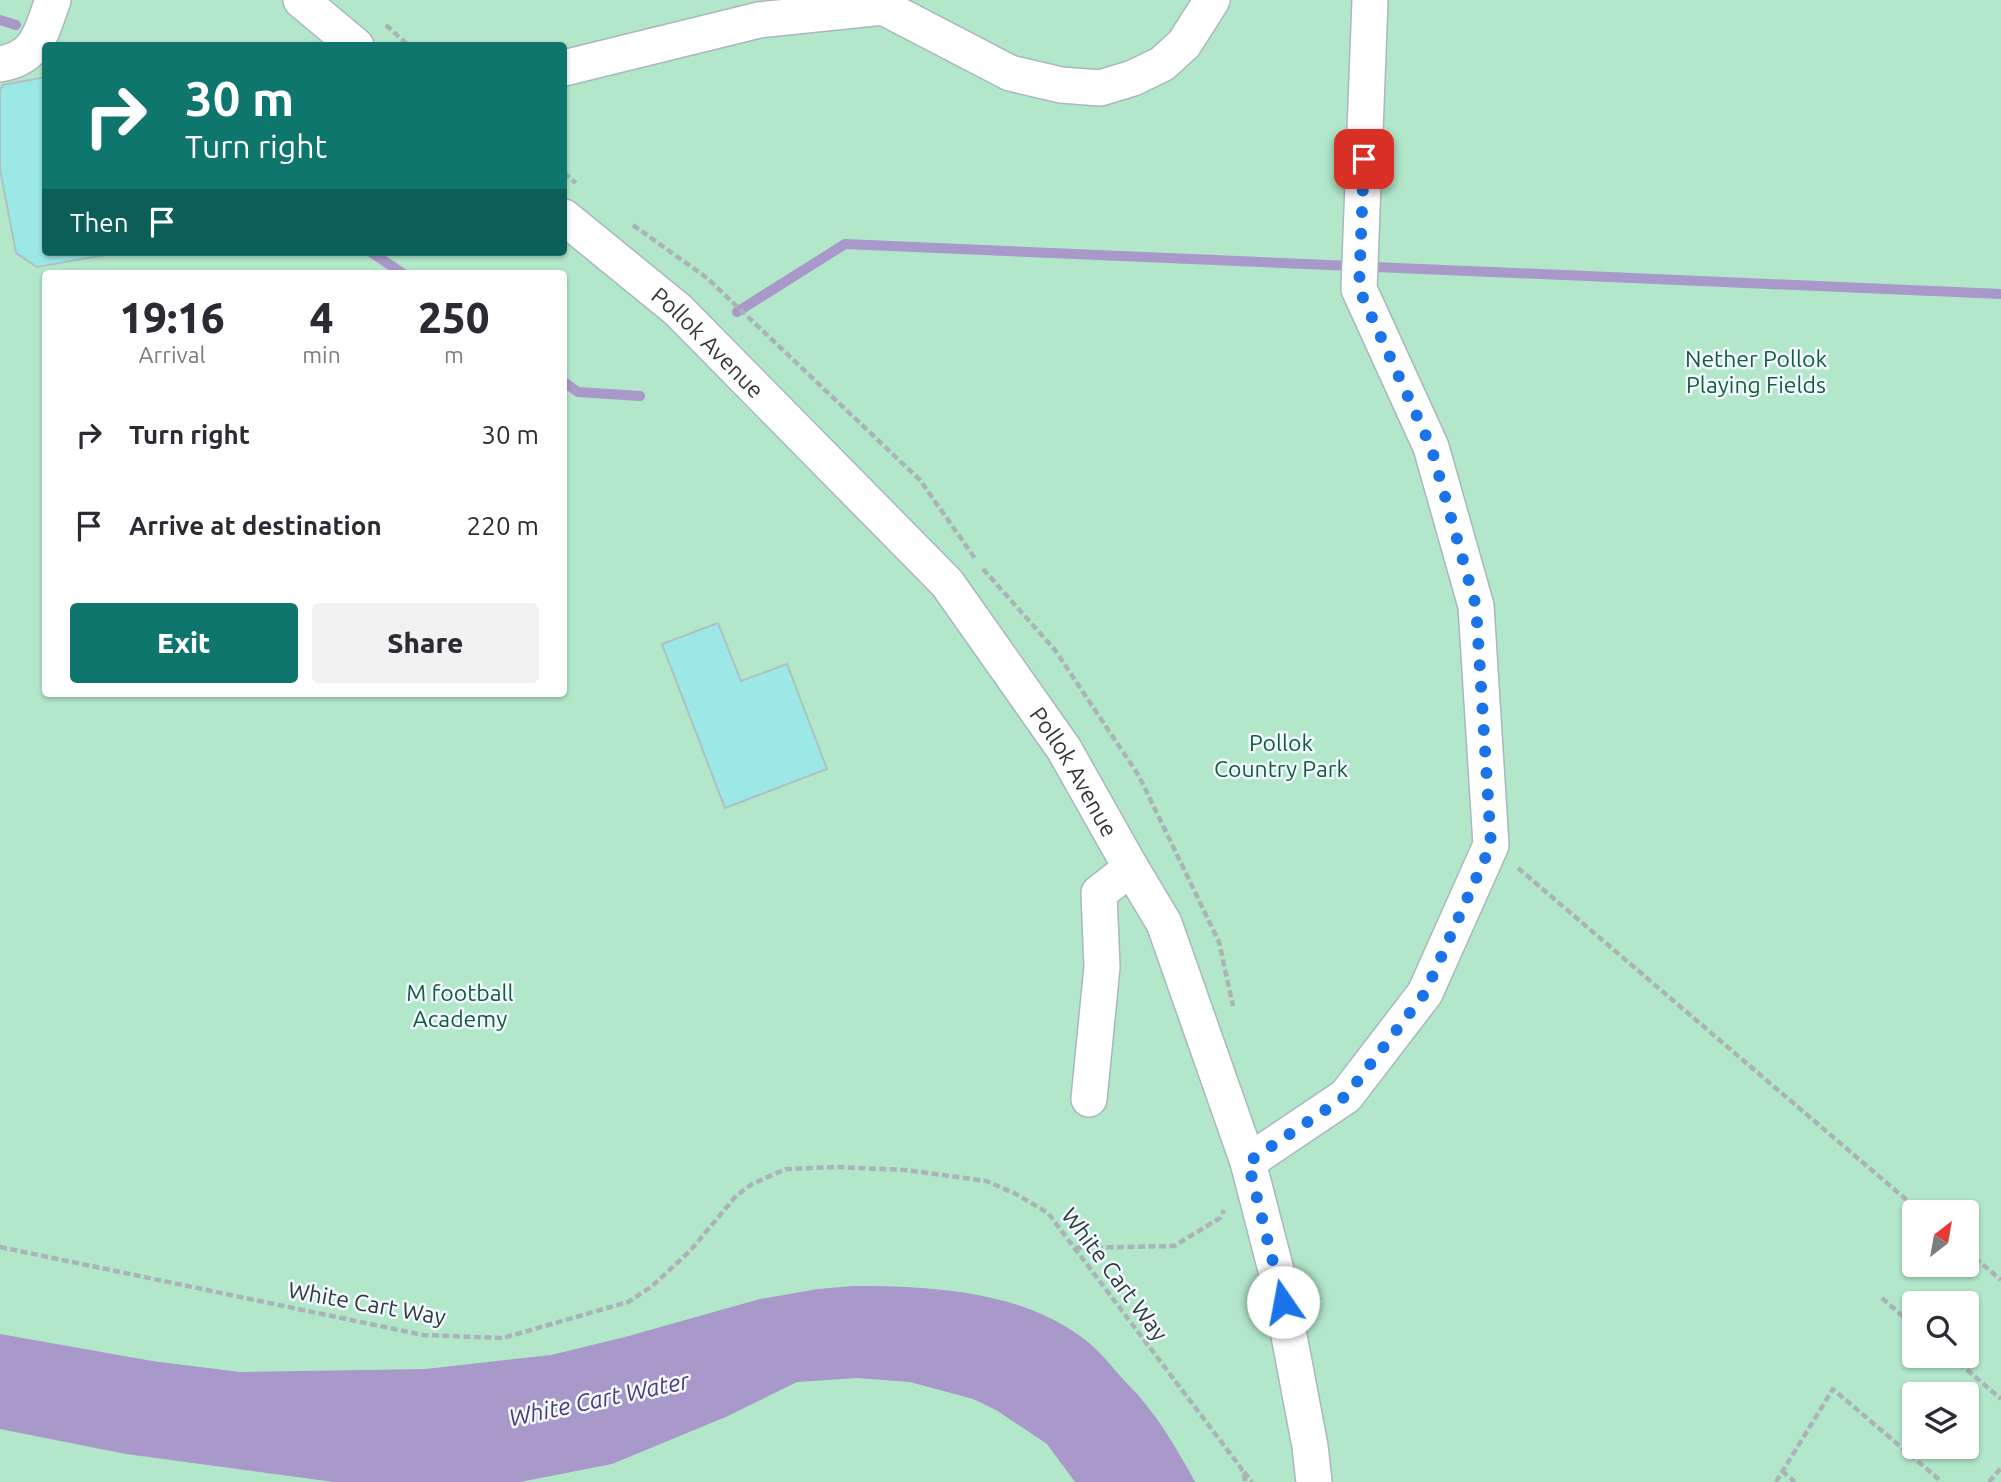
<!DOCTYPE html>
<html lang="en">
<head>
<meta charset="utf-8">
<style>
	body { margin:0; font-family:Ubuntu,sans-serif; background:#f2f2f3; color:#2b2b33; height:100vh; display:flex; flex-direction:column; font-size:26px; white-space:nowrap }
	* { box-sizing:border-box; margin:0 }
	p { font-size:23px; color:#7c7c81 }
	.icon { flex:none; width:38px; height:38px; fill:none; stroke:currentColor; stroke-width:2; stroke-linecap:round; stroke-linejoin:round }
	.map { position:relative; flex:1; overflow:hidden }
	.drawer { position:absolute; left:42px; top:270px; width:525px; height:427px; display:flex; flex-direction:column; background:#fff; border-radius:7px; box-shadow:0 2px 5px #0004 }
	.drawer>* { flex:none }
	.hud { position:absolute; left:42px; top:42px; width:525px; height:214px; border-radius:7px; box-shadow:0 2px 5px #0004; background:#0f766e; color:#fff; overflow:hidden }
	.needle { width:46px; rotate:31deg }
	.controls { position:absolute; left:1902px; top:1200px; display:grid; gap:14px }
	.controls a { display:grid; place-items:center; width:77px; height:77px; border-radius:7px; background:#fff; box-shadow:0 2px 5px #0004; font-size:35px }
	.pin { position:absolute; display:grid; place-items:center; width:60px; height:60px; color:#fff; margin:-30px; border-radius:14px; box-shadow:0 4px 10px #0006 }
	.me { position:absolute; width:77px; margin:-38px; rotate:348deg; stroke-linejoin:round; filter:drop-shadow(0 0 5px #0008) }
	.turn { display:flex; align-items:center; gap:24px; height:147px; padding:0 28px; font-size:32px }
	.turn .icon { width:91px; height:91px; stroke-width:2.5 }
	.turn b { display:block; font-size:49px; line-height:60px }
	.then { display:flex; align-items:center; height:66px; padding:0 28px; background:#0003; gap:14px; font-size:26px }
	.eta { display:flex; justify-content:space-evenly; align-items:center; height:119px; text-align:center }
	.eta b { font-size:42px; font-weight:800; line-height:49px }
	.cta { display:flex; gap:14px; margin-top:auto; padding:14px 28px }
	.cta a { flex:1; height:80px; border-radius:7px; background:#0f766e; color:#fff; font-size:28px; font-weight:800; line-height:80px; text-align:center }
	.cta a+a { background:#f2f2f3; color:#2b2b33 }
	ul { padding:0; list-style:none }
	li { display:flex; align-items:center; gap:21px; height:91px; padding:0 28px }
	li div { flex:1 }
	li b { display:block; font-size:26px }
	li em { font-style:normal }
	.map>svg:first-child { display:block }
</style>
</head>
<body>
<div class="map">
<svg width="2001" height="1482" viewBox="0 0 2001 1482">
	<rect width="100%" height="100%" fill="#f1fafe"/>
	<path fill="#b2e7ca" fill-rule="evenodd" d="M 0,0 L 2001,0 L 2001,1482 L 0,1482 ZM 46,46 L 564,46 L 564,252 L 46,252 ZM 46,273 L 564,273 L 564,693 L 46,693 ZM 1914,1213 L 1967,1213 L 1967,1265 L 1914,1265 ZM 1914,1304 L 1967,1304 L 1967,1356 L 1914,1356 ZM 1914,1395 L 1967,1395 L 1967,1447 L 1914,1447 Z"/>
	<path fill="#a998ca" d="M 853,1286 C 928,1286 1017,1290 1080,1336 C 1096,1347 1108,1362 1121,1377 C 1128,1385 1136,1392 1143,1401 C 1163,1425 1180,1454 1195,1482 L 1075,1482 L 1047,1444 L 996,1410 L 973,1399 L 910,1382 L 857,1378 L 797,1382 L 728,1416 L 612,1464 L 520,1482 L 334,1482 L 126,1454 L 0,1429 L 0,1334 L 152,1361 L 240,1372 L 426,1369 L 551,1355 L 625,1337 L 760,1299 L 818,1289 Z"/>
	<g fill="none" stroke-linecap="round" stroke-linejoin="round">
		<path stroke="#a998ca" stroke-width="10" d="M 0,20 L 16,25
			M 371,252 L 402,273
			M 737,312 L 845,244 L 2001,294
			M 564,382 L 578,392 L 640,396"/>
	</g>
	<path fill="#9ce8e7" stroke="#afc0c0" stroke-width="2" d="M 46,77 L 46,252 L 111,254 L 37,267 L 16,253 L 0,169 L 0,90 L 3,85 Z
		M 718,623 L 741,681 L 787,664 L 827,769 L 725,808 L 662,644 Z"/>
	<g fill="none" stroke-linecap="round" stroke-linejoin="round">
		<defs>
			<g id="minor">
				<path d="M 301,0 L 356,46"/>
				<path d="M 0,64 C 38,58 41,32 53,0"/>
				<path d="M 564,68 L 759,20 L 883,7 L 1010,73 L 1061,85 L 1100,88 L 1133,78 L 1162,64 L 1184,44 L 1212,0"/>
				<path id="s1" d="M 564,217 L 678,310 L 947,583 L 1064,749 L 1131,868 L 1164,923 L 1248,1162 L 1278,1278 L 1310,1446 L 1314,1482"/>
				<path d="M 1089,1099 L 1102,967 L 1099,893 L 1131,868"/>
				<path d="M 1248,1162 L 1346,1096 L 1425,993 L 1491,845 L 1476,606 L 1431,447 L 1359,289 L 1370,0"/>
			</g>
		</defs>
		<use href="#minor" stroke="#a9b7bf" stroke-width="38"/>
		<path stroke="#abb3b7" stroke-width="4.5" stroke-dasharray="7 3.5" stroke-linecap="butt" d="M 386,25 L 409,46
			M 564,173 L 576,183
			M 633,225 L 707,278 L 920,480 L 976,560
			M 983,569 L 1055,650 L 1139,776 L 1219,942 L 1233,1006
			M 1518,868 L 1922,1213
			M 0,1247 L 423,1335 L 503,1338 L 628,1302 L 651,1287 L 690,1251 L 736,1196 L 752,1184 L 786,1169 L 837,1167 L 906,1170 L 986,1181 L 1014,1193 L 1048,1213 L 1241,1468 L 1246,1482
			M 1075,1248 L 1174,1246 L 1220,1218 L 1224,1210
			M 1967,1251 L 2001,1280
			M 1882,1298 L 1914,1326
			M 1951,1356 L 2001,1399
			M 1782,1471 L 1795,1482
			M 1244,1472 L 1252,1482
			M 1776,1482 L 1833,1389 L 1942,1482
			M 1989,1482 L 2001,1468"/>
		<use href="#minor" stroke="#fff" stroke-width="35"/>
	</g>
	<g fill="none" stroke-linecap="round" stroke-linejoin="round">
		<path stroke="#1a73e8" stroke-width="12" stroke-dasharray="0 21.6" d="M 1283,1302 L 1248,1162 L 1346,1096 L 1425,993 L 1491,845 L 1476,606 L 1431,447 L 1359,289 L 1364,159"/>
	</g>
	<g text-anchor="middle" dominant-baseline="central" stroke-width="5" stroke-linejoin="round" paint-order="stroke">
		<g font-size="23" fill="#33383c" stroke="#f1fafe">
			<text stroke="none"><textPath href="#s1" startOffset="191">Pollok Avenue</textPath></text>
			<text stroke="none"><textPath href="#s1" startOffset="758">Pollok Avenue</textPath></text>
			<text transform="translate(1115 1274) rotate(53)">White Cart Way</text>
			<text transform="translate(367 1303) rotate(10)">White Cart Way</text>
		</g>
		<g font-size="23" fill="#175b3e" stroke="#f1fafe">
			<text x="1756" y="358">Nether Pollok<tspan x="1756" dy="26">Playing Fields</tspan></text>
			<text x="1281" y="742">Pollok<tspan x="1281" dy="26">Country Park</tspan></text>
			<text x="460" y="992">M football<tspan x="460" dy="26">Academy</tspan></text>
		</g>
		<g font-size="24" font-style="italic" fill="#533a79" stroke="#f1fafe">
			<text transform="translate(599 1399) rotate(-12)">White Cart Water</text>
		</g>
	</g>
</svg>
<div class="controls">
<a><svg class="needle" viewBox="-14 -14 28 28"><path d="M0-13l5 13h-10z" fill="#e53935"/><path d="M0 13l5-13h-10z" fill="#7c7c81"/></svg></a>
<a><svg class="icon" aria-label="search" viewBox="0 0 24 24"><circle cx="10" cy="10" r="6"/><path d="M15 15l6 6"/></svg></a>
<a><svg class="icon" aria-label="layers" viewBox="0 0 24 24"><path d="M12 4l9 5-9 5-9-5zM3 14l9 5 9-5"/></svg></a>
</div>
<div class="pin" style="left:1364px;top:159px;background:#d93025"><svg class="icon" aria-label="arrive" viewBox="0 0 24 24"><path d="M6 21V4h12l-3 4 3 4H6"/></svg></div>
<svg class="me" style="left:1283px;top:1302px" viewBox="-20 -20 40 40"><circle r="19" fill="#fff"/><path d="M0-13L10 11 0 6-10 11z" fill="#1a73e8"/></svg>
<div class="hud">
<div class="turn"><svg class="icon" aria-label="right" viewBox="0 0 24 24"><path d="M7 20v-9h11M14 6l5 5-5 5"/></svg><div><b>30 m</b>Turn right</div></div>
<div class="then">Then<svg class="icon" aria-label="arrive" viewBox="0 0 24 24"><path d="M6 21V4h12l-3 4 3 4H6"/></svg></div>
</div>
<section class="drawer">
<div class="eta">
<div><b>19:16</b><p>Arrival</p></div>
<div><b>4</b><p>min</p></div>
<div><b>250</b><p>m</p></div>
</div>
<ul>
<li><svg class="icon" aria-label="right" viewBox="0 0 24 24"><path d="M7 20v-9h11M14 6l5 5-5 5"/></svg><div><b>Turn right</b></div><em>30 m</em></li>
<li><svg class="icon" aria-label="arrive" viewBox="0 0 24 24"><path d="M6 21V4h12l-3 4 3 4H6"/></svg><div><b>Arrive at destination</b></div><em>220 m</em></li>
</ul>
<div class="cta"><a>Exit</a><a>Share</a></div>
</section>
</div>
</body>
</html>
